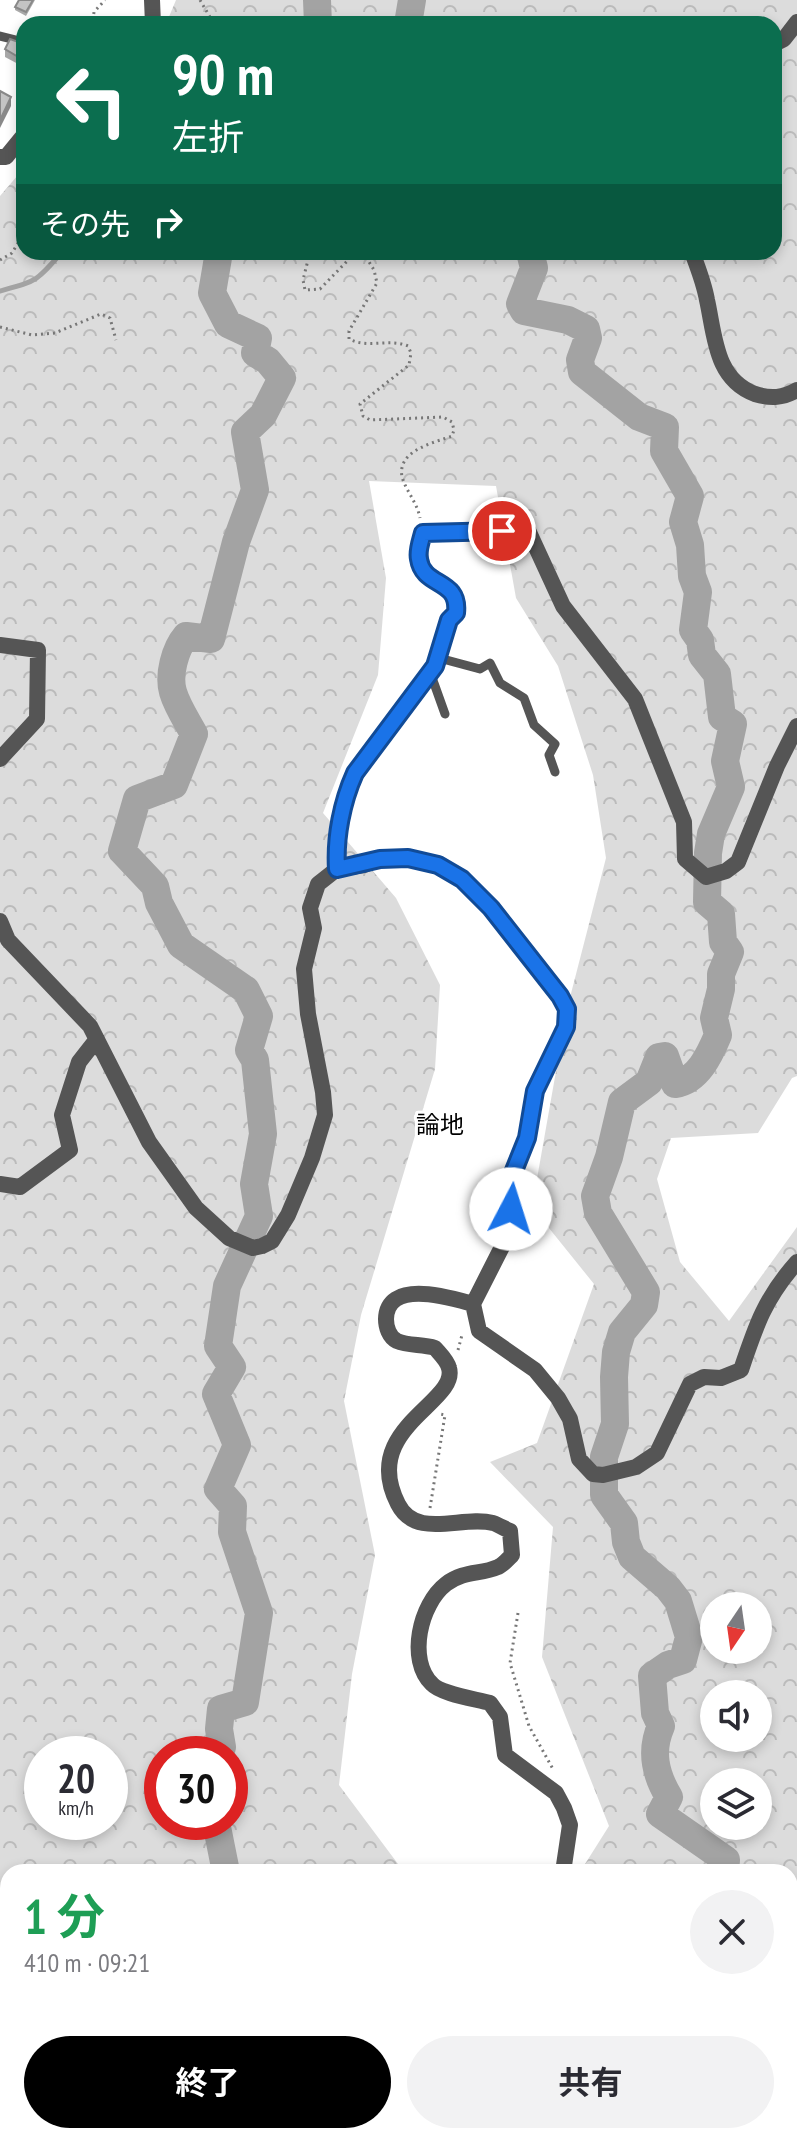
<!DOCTYPE html>
<html lang="ja">
<head>
<meta charset="utf-8">
<style>
	body { margin:0; font-family:"PT Sans Narrow","Noto Sans JP",sans-serif; background:#f2f2f3; color:#2b2b33; height:100vh; display:flex; flex-direction:column; font-size:30px; white-space:nowrap }
	* { box-sizing:border-box; margin:0 }
	p { font-size:26px; color:#7c7c81 }
	.icon { flex:none; width:44px; height:44px; fill:none; stroke:currentColor; stroke-width:2; stroke-linecap:round; stroke-linejoin:round }
	.map { position:relative; flex:1; overflow:hidden }
	.panel { position:absolute; left:0px; top:1864px; width:798px; height:280px; display:flex; flex-direction:column; background:#fff; border-radius:24px 24px 0 0; box-shadow:0 4px 12px #0003 }
	.panel>* { flex:none }
	.top-card { position:absolute; left:16px; top:16px; width:766px; height:244px; border-radius:24px; box-shadow:0 4px 12px #0003; background:#0b6e4f; color:#fff; overflow:hidden }
	.needle { width:52px; rotate:193deg }
	.controls { position:absolute; left:700px; top:1592px; display:grid; gap:16px }
	.controls a { display:grid; place-items:center; width:72px; height:72px; border-radius:50%; background:#fff; box-shadow:0 4px 12px #0003; font-size:40px }
	.speed { position:absolute; left:24px; top:1736px; display:flex; gap:16px; font-size:40px; font-weight:700; text-align:center }
	.speed>* { display:grid; place-content:center; width:104px; height:104px; border-radius:50%; background:#fff; box-shadow:0 4px 12px #0003; line-height:1 }
	.speed small { font-size:20px; font-weight:400 }
	.speed .limit { border:12px solid #d22; background:#fff; color:#111 }
	.pin { position:absolute; display:grid; place-items:center; width:68px; height:68px; color:#fff; margin:-34px; border:4px solid #fff; border-radius:50%; box-shadow:0 2px 8px #0007 }
	.me { position:absolute; width:88px; margin:-44px; rotate:5deg; stroke-linejoin:round; filter:drop-shadow(0 0 6px #0008) }
	.turn { display:flex; align-items:center; gap:28px; height:168px; padding:0 24px; font-size:36px }
	.turn .icon { width:104px; height:104px; stroke-width:2.5 }
	.turn b { display:block; font-size:56px; line-height:68px }
	.then { display:flex; align-items:center; height:76px; padding:0 24px; background:#0003; gap:16px; font-size:30px }
	.round { display:grid; place-items:center; flex:none; width:84px; height:84px; border-radius:42px; background:#f2f2f3 }
	.summary { display:flex; align-items:center; justify-content:space-between; height:136px; padding:0 24px }
	h1 { font-size:48px; font-weight:700; line-height:60px; color:#1e9e55 }
	.cta { display:flex; gap:16px; margin-top:auto; padding:16px 24px }
	.cta a { flex:1; height:92px; border-radius:48px; background:#000; color:#fff; font-size:32px; font-weight:700; line-height:92px; text-align:center }
	.cta a+a { background:#f2f2f3; color:#2b2b33 }
	.map>svg:first-child { display:block }
</style>
</head>
<body>
<div class="map">
<svg width="797" height="2144" viewBox="0 0 797 2144">
	<defs>
		<pattern id="forest-crowns" width="20" height="18" patternUnits="userSpaceOnUse" patternTransform="scale(2)"><rect width="20" height="18" fill="#dcdcdc"/><path d="M2 6a3 3 0 1 1 6 0M12 15a3 3 0 1 1 6 0" fill="none" stroke="#bbb"/></pattern>
	</defs>
	<rect width="100%" height="100%" fill="#fff"/>
	<path fill="url(#forest-crowns)" fill-rule="evenodd" d="M 176,0 L 797,0 L 797,1076 L 792,1078 L 758,1133 L 671,1138 L 657,1179 L 680,1262 L 729,1321 L 797,1227 L 797,2144 L 660,2144 L 634,2136 L 790,2136 L 790,1872 L 580,1872 L 609,1826 L 542,1657 L 553,1527 L 490,1462 L 537,1443 L 594,1284 L 532,1207 L 567,1009 L 606,858 L 593,775 L 558,666 L 516,598 L 496,486 L 369,481 L 386,578 L 378,675 L 323,813 L 396,898 L 440,985 L 435,1069 L 361,1315 L 344,1401 L 375,1555 L 352,1674 L 339,1785 L 404,1872 L 8,1872 L 8,2136 L 445,2136 L 428,2144 L 0,2144 L 0,196 L 24,168 L 24,252 L 774,252 L 774,24 L 166,24 ZM 714,1606 L 758,1606 L 758,1650 L 714,1650 ZM 714,1694 L 758,1694 L 758,1738 L 714,1738 ZM 42,1754 L 110,1754 L 110,1822 L 42,1822 ZM 162,1754 L 230,1754 L 230,1822 L 162,1822 ZM 714,1782 L 758,1782 L 758,1826 L 714,1826 Z"/>
	<g fill="none" stroke-linecap="round" stroke-linejoin="round">
		<path stroke="#a3a3a3" stroke-width="5" d="M 0,291 C 37,281 36,282 62,252"/>
		<path stroke="#a3a3a3" stroke-width="28" d="M 317,0 L 318,24
			M 408,24 L 412,0
			M 219,252 L 212,293 L 228,324 L 258,338 L 255,353 L 268,361 L 282,378 L 263,415 L 245,432 L 255,490 L 236,542 L 211,639 L 186,636 C 175,649 168,675 173,692 C 177,706 187,721 194,734 L 174,785 L 137,799 L 122,851 L 155,886 L 159,903 L 181,945 L 246,990 L 259,1016 L 249,1050 L 255,1060 L 263,1134 L 254,1184 L 259,1216 L 227,1286 L 218,1346 L 232,1367 L 216,1394 L 237,1445 L 218,1489 L 233,1506 L 232,1532 L 259,1613 L 245,1702 L 221,1709 L 219,1729 L 222,1747 L 220,1754
			M 530,252 L 534,268 L 520,304 L 524,311 L 568,320 L 586,329 L 588,338 L 580,360 L 582,372 L 639,417 L 665,427 L 664,451 L 690,496 L 683,522 L 690,545 L 692,576 L 698,592 L 693,630 L 700,640 L 702,655 L 717,674 L 722,717 L 733,724 L 725,761 L 731,787 L 711,834 L 708,853 L 707,902 L 721,914 L 723,942 L 730,952 L 721,974 L 721,989 L 714,1018 L 718,1035 C 710,1054 698,1081 675,1084 L 665,1056 L 659,1057 L 649,1082 L 622,1102 L 609,1157 L 595,1196 L 598,1213 L 646,1292 L 644,1305 L 622,1332 L 616,1352 L 614,1377 L 615,1424 L 604,1457 L 604,1495 L 624,1523 L 626,1542 L 632,1557 L 668,1588 L 678,1601 L 689,1637 L 683,1660 L 668,1665 L 652,1676 L 655,1713 L 661,1726 C 650,1751 655,1774 669,1797 L 660,1814 L 726,1860 L 725,1872
			M 216,1822 L 226,1872
			M 790,2015 L 797,2036
			M 200,2144 L 203,2136"/>
		<path stroke="#777" stroke-width="3" stroke-dasharray="2 4" stroke-linecap="butt" d="M 200,0 L 214,24
			M 93,20 L 94,12 L 105,0
			M 310,252 L 303,280 L 305,290 L 320,289 L 356,252
			M 363,252 L 374,270 L 377,283 L 349,331 L 349,339 C 368,349 389,338 408,346 L 411,353 L 409,365 L 360,404 L 363,416 L 370,420 L 443,417 L 452,422 L 454,430 L 452,436 C 434,443 397,450 402,477 C 406,491 417,502 420,518
			M 0,260 L 12,253 L 24,233
			M 0,327 L 32,335 L 55,333 L 101,314 L 110,318 L 116,340
			M 458,1350 L 462,1335
			M 430,1508 L 445,1415 L 440,1414
			M 518,1613 L 510,1663 L 529,1726 L 554,1771"/>
		<path stroke="#555" stroke-width="9" d="M 0,36 L 24,42
			M 439,658 L 480,669 L 490,663 L 500,683 L 524,698 L 534,725 L 555,744 L 549,755 L 555,772
			M 430,672 L 445,714"/>
		<path stroke="#555" stroke-width="16" d="M 152,0 L 153,24
			M 774,44 L 784,39 L 797,22
			M 0,157 L 6,157 L 24,135
			M 692,252 C 698,268 704,283 707,300 C 715,336 715,379 755,394 C 771,399 783,398 797,390
			M 0,645 L 38,650 L 37,719 L 0,759
			M 337,869 C 330,768 391,739 436,664 C 445,648 443,626 456,613 C 461,569 408,597 423,533 L 528,530 L 563,606 L 635,699 L 684,822 L 685,859 L 706,877 L 726,871 L 738,862 L 777,766 L 797,726
			M 0,921 L 8,940 L 90,1026 L 149,1142 L 196,1208 L 229,1238 L 253,1248 L 262,1246 L 272,1241 L 288,1215 L 312,1158 L 325,1115 L 323,1092 L 308,1014 L 304,969 L 314,928 L 310,908 L 318,884 L 337,869 L 364,865 L 380,859 L 408,858 L 438,865 L 462,879 L 491,908 L 560,996 L 567,1009 L 566,1027 L 535,1091 L 527,1138 L 511,1178 L 509,1233 L 473,1304
			M 0,1184 L 20,1187 L 70,1150 L 62,1115 L 79,1062 L 97,1039
			M 563,1872 L 570,1825 L 564,1808 L 556,1793 L 505,1755 L 500,1717 L 490,1703 C 476,1699 441,1694 432,1684 C 407,1660 420,1604 446,1584 C 465,1570 480,1575 498,1567 C 503,1565 508,1559 512,1555 L 510,1531 C 505,1529 499,1525 493,1523 C 462,1515 416,1540 398,1504 C 359,1428 459,1403 449,1368 C 447,1360 440,1354 435,1348 C 423,1344 408,1346 397,1341 C 389,1337 386,1327 386,1319 C 387,1278 451,1298 473,1304 L 479,1331 L 535,1370 L 558,1398 L 570,1419 L 579,1459 L 593,1474 L 603,1475 L 636,1467 L 657,1453 L 690,1384 L 704,1377 L 721,1378 L 741,1370 C 756,1325 765,1298 797,1262
			M 537,2144 L 562,2139 L 596,2144
			M 705,2144 L 712,2136"/>
	</g>
	<path fill="#a9a9a9" d="M 19,0 L 35,0 L 26,16 L 15,10 L 15,7 Z
		M 24,44 L 20,65 L 5,57 L 5,49 Z"/>
	<path fill="#898989" d="M 24,53 L 24,61 L 20,65 L 20,58 Z
		M 11,97 L 11,106 L 0,128 L 0,120 Z"/>
	<path fill="#c4c4c4" stroke="#898989" stroke-width="2" d="M 19,0 L 33,0 L 26,12 L 15,7 Z
		M 10,39 L 24,44 L 24,53 L 20,58 L 5,49 Z
		M 0,91 L 11,97 L 0,120 Z"/>
	<g fill="none" stroke-linecap="round" stroke-linejoin="round">
		<defs>
			<path id="route" d="M 502,531 L 423,533 C 421,541 417,551 419,559 C 423,588 460,578 456,613 L 449,620 L 435,666 L 355,773 C 342,802 335,837 337,869 L 380,859 L 408,858 L 438,865 L 462,879 L 491,908 L 560,996 L 567,1009 L 566,1027 L 535,1091 L 527,1138 L 511,1178 L 511,1209"/>
		</defs>
		<use href="#route" stroke="#114b97" stroke-width="20"/>
		<use href="#route" stroke="#1a73e8" stroke-width="14"/>
	</g>
	<g text-anchor="middle" dominant-baseline="central" stroke-width="6" stroke-linejoin="round" paint-order="stroke">
		<g font-size="24" fill="#000" stroke="#fff">
			<text x="440" y="1124">論地</text>
		</g>
	</g>
</svg>
<div class="controls">
<a><svg class="needle" viewBox="-14 -14 28 28"><path d="M0-13l5 13h-10z" fill="#e53935"/><path d="M0 13l5-13h-10z" fill="#7c7c81"/></svg></a>
<a><svg class="icon" aria-label="sound" viewBox="0 0 24 24"><path d="M4 9h4l5-4v14l-5-4H4zM17 9q2 3 0 6"/></svg></a>
<a><svg class="icon" aria-label="layers" viewBox="0 0 24 24"><path d="M12 4l9 5-9 5-9-5zM3 14l9 5 9-5"/></svg></a>
</div>
<div class="speed"><div>20<small>km/h</small></div><div class="limit">30</div></div>
<div class="pin" style="left:502px;top:531px;background:#d93025"><svg class="icon" aria-label="arrive" viewBox="0 0 24 24"><path d="M6 21V4h12l-3 4 3 4H6"/></svg></div>
<svg class="me" style="left:511px;top:1209px" viewBox="-20 -20 40 40"><circle r="19" fill="#fff"/><path d="M0-13L10 11 0 6-10 11z" fill="#1a73e8"/></svg>
<div class="top-card">
<div class="turn"><svg class="icon" aria-label="left" viewBox="0 0 24 24"><path d="M17 20v-9H6M10 6l-5 5 5 5"/></svg><div><b>90 m</b>左折</div></div>
<div class="then">その先<svg class="icon" aria-label="right" viewBox="0 0 24 24"><path d="M7 20v-9h11M14 6l5 5-5 5"/></svg></div>
</div>
<section class="panel">
<div class="summary"><div><h1>1 分</h1><p>410 m · 09:21</p></div><a class="round"><svg class="icon" aria-label="close" viewBox="0 0 24 24"><path d="M6 6l12 12M18 6L6 18"/></svg></a></div>
<div class="cta"><a>終了</a><a>共有</a></div>
</section>
</div>
</body>
</html>
